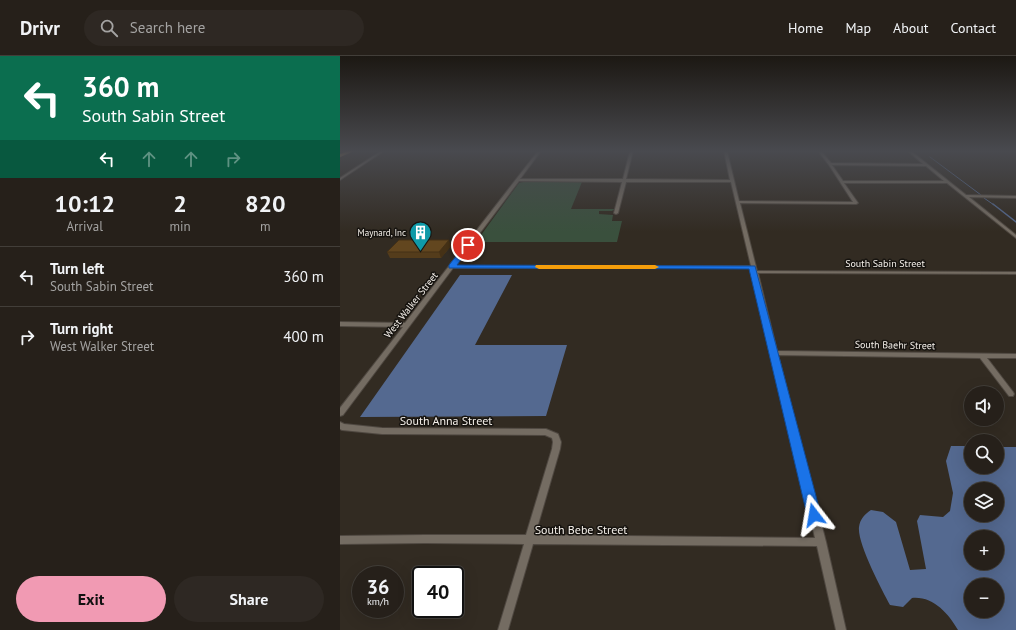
<!DOCTYPE html>
<html lang="en">
<head>
<meta charset="utf-8">
<style>
	body { margin:0; font-family:"PT Sans",sans-serif; background:#2e2823; color:#f1f3f6; height:100vh; display:flex; flex-direction:column; font-size:15px; white-space:nowrap }
	* { box-sizing:border-box; margin:0 }
	p { font-size:13px; color:#a4a3a2 }
	.icon { flex:none; width:22px; height:22px; fill:none; stroke:currentColor; stroke-width:2; stroke-linecap:round; stroke-linejoin:round }
	.map { position:relative; flex:1; overflow:hidden }
	.details { display:flex; flex-direction:column; background:#26201a; width:340px }
	.details>* { flex:none }
	.top-card { background:#0b6e4f; color:#fff; overflow:hidden }
	.buttons { position:absolute; left:624px; top:330px; display:grid; gap:8px }
	.buttons a { display:grid; place-items:center; width:40px; height:40px; border-radius:50%; background:#26201a; box-shadow:0 4px 16px #0002,0 0 0 1px #423e39; font-size:20px }
	.speed { position:absolute; left:12px; top:510px; display:flex; gap:8px; font-size:20px; font-weight:700; text-align:center }
	.speed>* { display:grid; place-content:center; width:52px; height:52px; border-radius:50%; background:#26201a; box-shadow:0 4px 16px #0002,0 0 0 1px #423e39; line-height:1 }
	.speed small { font-size:10px; font-weight:400 }
	.speed .limit { border:2px solid #111; border-radius:6px; background:#fff; color:#111 }
	.pin { position:absolute; display:grid; place-items:center; width:34px; height:34px; color:#fff; margin:-17px; border:2px solid #fff; border-radius:50%; box-shadow:0 1px 4px #0007 }
	.me { position:absolute; width:44px; margin:-22px; rotate:346deg; stroke-linejoin:round; filter:drop-shadow(0 0 3px #0008) }
	.turn { display:flex; align-items:center; gap:14px; height:84px; padding:0 16px; font-size:18px }
	.turn .icon { width:52px; height:52px; stroke-width:2.5 }
	.turn b { display:block; font-size:28px; line-height:34px }
	.lanes { display:flex; align-items:center; height:38px; padding:0 16px; background:#0003; justify-content:center; gap:20px; direction:ltr }
	.lanes .off { opacity:.35 }
	.eta { display:flex; justify-content:space-evenly; align-items:center; height:68px; text-align:center }
	.eta b { font-size:24px; font-weight:700; line-height:28px }
	.action { display:flex; gap:8px; margin-top:auto; padding:8px 16px }
	.action a { flex:1; height:46px; border-radius:24px; background:#f19ab3; color:#111; font-size:16px; font-weight:700; line-height:46px; text-align:center }
	.action a+a { background:#2e2823; color:#f1f3f6 }
	ul { padding:0; list-style:none }
	li { display:flex; align-items:center; gap:12px; height:60px; padding:0 16px; border-top:1px solid #423e39 }
	li div { flex:1 }
	li b { display:block; font-size:15px }
	li em { font-style:normal }
	header { display:flex; align-items:center; gap:24px; box-sizing:border-box; height:56px; padding:0 20px; background:#26201a; border-bottom:1px solid #423e39 }
	header strong { font-size:19px }
	nav { display:flex; gap:22px; margin-inline-start:auto; font-size:14px }
	.search { width:280px; height:36px; background:#2e2823; display:flex; align-items:center; gap:10px; box-sizing:border-box; padding:0 14px; border-radius:22px; color:#a4a3a2; font-size:15px }
	main { display:flex; flex:1; min-height:0 }
	.map>svg:first-child { display:block }
</style>
</head>
<body>
<header>
<strong>Drivr</strong>
<div class="search"><svg class="icon" aria-label="search" viewBox="0 0 24 24"><circle cx="10" cy="10" r="6"/><path d="M15 15l6 6"/></svg>Search here</div>
<nav><a>Home</a><a>Map</a><a>About</a><a>Contact</a></nav>
</header>
<main>
<section class="details">
<div class="top-card">
<div class="turn"><svg class="icon" aria-label="left" viewBox="0 0 24 24"><path d="M17 20v-9H6M10 6l-5 5 5 5"/></svg><div><b>360 m</b>South Sabin Street</div></div>
<div class="lanes"><svg class="icon" aria-label="left" viewBox="0 0 24 24"><path d="M17 20v-9H6M10 6l-5 5 5 5"/></svg><svg class="icon off" aria-label="ahead" viewBox="0 0 24 24"><path d="M12 20V5M6 11l6-6 6 6"/></svg><svg class="icon off" aria-label="ahead" viewBox="0 0 24 24"><path d="M12 20V5M6 11l6-6 6 6"/></svg><svg class="icon off" aria-label="right" viewBox="0 0 24 24"><path d="M7 20v-9h11M14 6l5 5-5 5"/></svg></div>
</div>
<div class="eta">
<div><b>10:12</b><p>Arrival</p></div>
<div><b>2</b><p>min</p></div>
<div><b>820</b><p>m</p></div>
</div>
<ul>
<li><svg class="icon" aria-label="left" viewBox="0 0 24 24"><path d="M17 20v-9H6M10 6l-5 5 5 5"/></svg><div><b>Turn left</b><p>South Sabin Street</p></div><em>360 m</em></li>
<li><svg class="icon" aria-label="right" viewBox="0 0 24 24"><path d="M7 20v-9h11M14 6l5 5-5 5"/></svg><div><b>Turn right</b><p>West Walker Street</p></div><em>400 m</em></li>
</ul>
<div class="action"><a>Exit</a><a>Share</a></div>
</section>
<div class="map">
<svg width="676" height="574" viewBox="0 0 676 574">
	<rect width="100%" height="100%" fill="#322b22"/>
	<path fill="#3a503d" d="M 183,126 L 242,126 L 231,153 L 275,153 L 272,155 L 259,155 L 259,158 L 273,159 L 272,165 L 282,165 L 277,186 L 136,186 L 179,127 Z"/>
	<path fill="#546990" fill-rule="evenodd" d="M 120,219 L 172,219 L 135,289 L 227,289 L 206,360 L 20,361 Z
		M 611,390 L 631,390 L 631,411 L 657,411 L 657,391 L 676,391 L 676,574 L 618,574 C 608,557 593,540 572,542 L 563,551 L 550,549 C 542,534 517,487 519,471 C 520,463 525,458 531,454 L 543,456 L 556,466 L 570,514 L 586,513 L 577,465 L 580,459 L 603,461 L 610,455 L 613,437 L 606,405 ZM 631,433 L 657,433 L 657,459 L 631,459 ZM 631,481 L 657,481 L 657,507 L 631,507 ZM 631,529 L 657,529 L 657,555 L 631,555 Z"/>
	<g fill="none" stroke-linecap="round" stroke-linejoin="round">
		<path stroke="#546990" stroke-width="1" d="M 590,101 L 641,139
			M 644,142 L 654,149"/>
		<path stroke="#546990" stroke-width="1.5" d="M 653,148 L 676,166"/>
		<defs>
			<path id="minor" d="M 41,95 L 44,95 L 0,124 L 0,122 Z
				M 198,95 L 201,95 L 180,123 L 283,123 L 290,95 L 293,95 L 286,123 L 390,124 L 384,95 L 387,95 L 399,145 L 513,146 L 489,109 L 478,95 L 481,95 L 491,107 L 583,108 L 568,95 L 571,95 L 626,139 L 676,140 L 676,142 L 629,141 L 676,179 L 676,182 L 607,127 L 504,127 L 518,147 L 516,148 L 400,147 L 417,215 L 676,216 L 676,218 L 418,217 L 437,295 L 676,298 L 676,302 L 647,302 L 673,336 L 674,338 L 673,340 L 669,340 L 640,302 L 438,299 L 486,486 L 506,574 L 496,574 L 477,490 L 193,488 L 168,574 L 158,574 L 184,488 L 85,487 L 0,488 L 0,480 L 85,479 L 186,479 L 212,393 L 213,386 L 212,382 L 205,379 L 42,378 L 2,374 L 0,373 L 0,366 L 4,368 L 42,372 L 206,373 L 218,378 L 221,386 L 220,393 L 195,479 L 475,482 L 411,212 L 113,212 L 3,359 L 0,360 L 0,352 L 63,271 L 0,270 L 0,266 L 65,267 ZM 492,109 L 586,110 L 604,125 L 503,125 ZM 179,125 L 282,126 L 274,157 L 276,158 L 278,157 L 286,126 L 391,126 L 411,210 L 115,210 Z"/>
			<path id="highway" d="M 8,95 L 14,95 L 0,101 L 0,98 Z"/>
		</defs>
		<use href="#minor" stroke="#4f4841" stroke-width="2"/>
		<use href="#highway" stroke="#4f4841" stroke-width="1"/>
		<use href="#minor" fill="#746c62" fill-rule="evenodd"/>
		<use href="#highway" fill="#d9a65a" fill-rule="evenodd"/>
	</g>
	<path fill="#543c1b" d="M 111,190 L 101,202 L 50,202 L 47,196 Z"/>
	<path fill="#453116" d="M 109,184 L 111,190 L 101,202 L 99,196 Z"/>
	<path fill="#62461f" stroke="#453116" d="M 59,184 L 109,184 L 99,196 L 47,196 Z"/>
	<linearGradient id="sky" x2="0" y2="1"><stop stop-color="#1c1813"/><stop offset="0.54" stop-color="#494a4f"/><stop offset="1" stop-color="#494a4f" stop-opacity="0"/></linearGradient>
	<rect width="676" height="176" fill="url(#sky)"/>
	<path fill="#1a73e8" stroke="#114b97" d="M 128,187 L 132,189 L 117,209 L 415,210 L 481,459 L 479,463 L 474,465 L 469,463 L 467,459 L 409,213 L 109,212 L 109,209 L 126,188 Z"/>
	<path fill="#f59e0b" d="M 196,209 L 315,209 L 319,211 L 315,213 L 199,213 L 195,211 Z"/>
	<defs>
		<symbol id="building-pin" viewBox="-11 -11 22 30"><path d="M0 17L-7.5 6A9.5 9.5 0 1 1 7.5 6Z" fill="#0f9aa8" stroke="#171410"/><path d="M-4-6H4V6H1V3H-1V6H-4ZM-2.5-4.3h1.7v1.8h-1.7ZM.8-4.3h1.7v1.8H.8ZM-2.5-1h1.7V.8h-1.7ZM.8-1h1.7V.8H.8Z" fill="#fff"/></symbol>
	</defs>
	<g fill-rule="evenodd">
		<use href="#building-pin" x="68" y="164" width="25" height="34"/>
	</g>
	<g text-anchor="middle" dominant-baseline="central" stroke-width="3" stroke-linejoin="round" paint-order="stroke">
		<g font-size="9" fill="#f6f1eb" stroke="#171410" text-anchor="end">
			<text x="66" y="176">Maynard, Inc</text>
		</g>
		<g font-size="10" fill="#f6f1eb" stroke="#171410">
			<text x="545" y="207">South Sabin Street</text>
			<text transform="translate(71 249) rotate(-52)">West Walker Street</text>
			<text transform="translate(555 289) rotate(1)">South Baehr Street</text>
		</g>
		<g font-size="12" fill="#f6f1eb" stroke="#171410">
			<text x="106" y="364">South Anna Street</text>
			<text x="241" y="473">South Bebe Street</text>
		</g>
	</g>
</svg>
<div class="buttons">
<a><svg class="icon" aria-label="sound" viewBox="0 0 24 24"><path d="M4 9h4l5-4v14l-5-4H4zM17 9q2 3 0 6"/></svg></a>
<a><svg class="icon" aria-label="search" viewBox="0 0 24 24"><circle cx="10" cy="10" r="6"/><path d="M15 15l6 6"/></svg></a>
<a><svg class="icon" aria-label="layers" viewBox="0 0 24 24"><path d="M12 4l9 5-9 5-9-5zM3 14l9 5 9-5"/></svg></a>
<a>+</a>
<a>−</a>
</div>
<div class="speed"><div>36<small>km/h</small></div><div class="limit">40</div></div>
<div class="pin" style="left:128px;top:189px;background:#d93025"><svg class="icon" aria-label="arrive" viewBox="0 0 24 24"><path d="M6 21V4h12l-3 4 3 4H6"/></svg></div>
<svg class="me" style="left:474px;top:459px" viewBox="-20 -20 40 40"><path d="M0-17L14 15 0 8-14 15z" fill="#1a73e8" stroke="#fff" stroke-width="4"/></svg>
</div>
</main>
</body>
</html>
